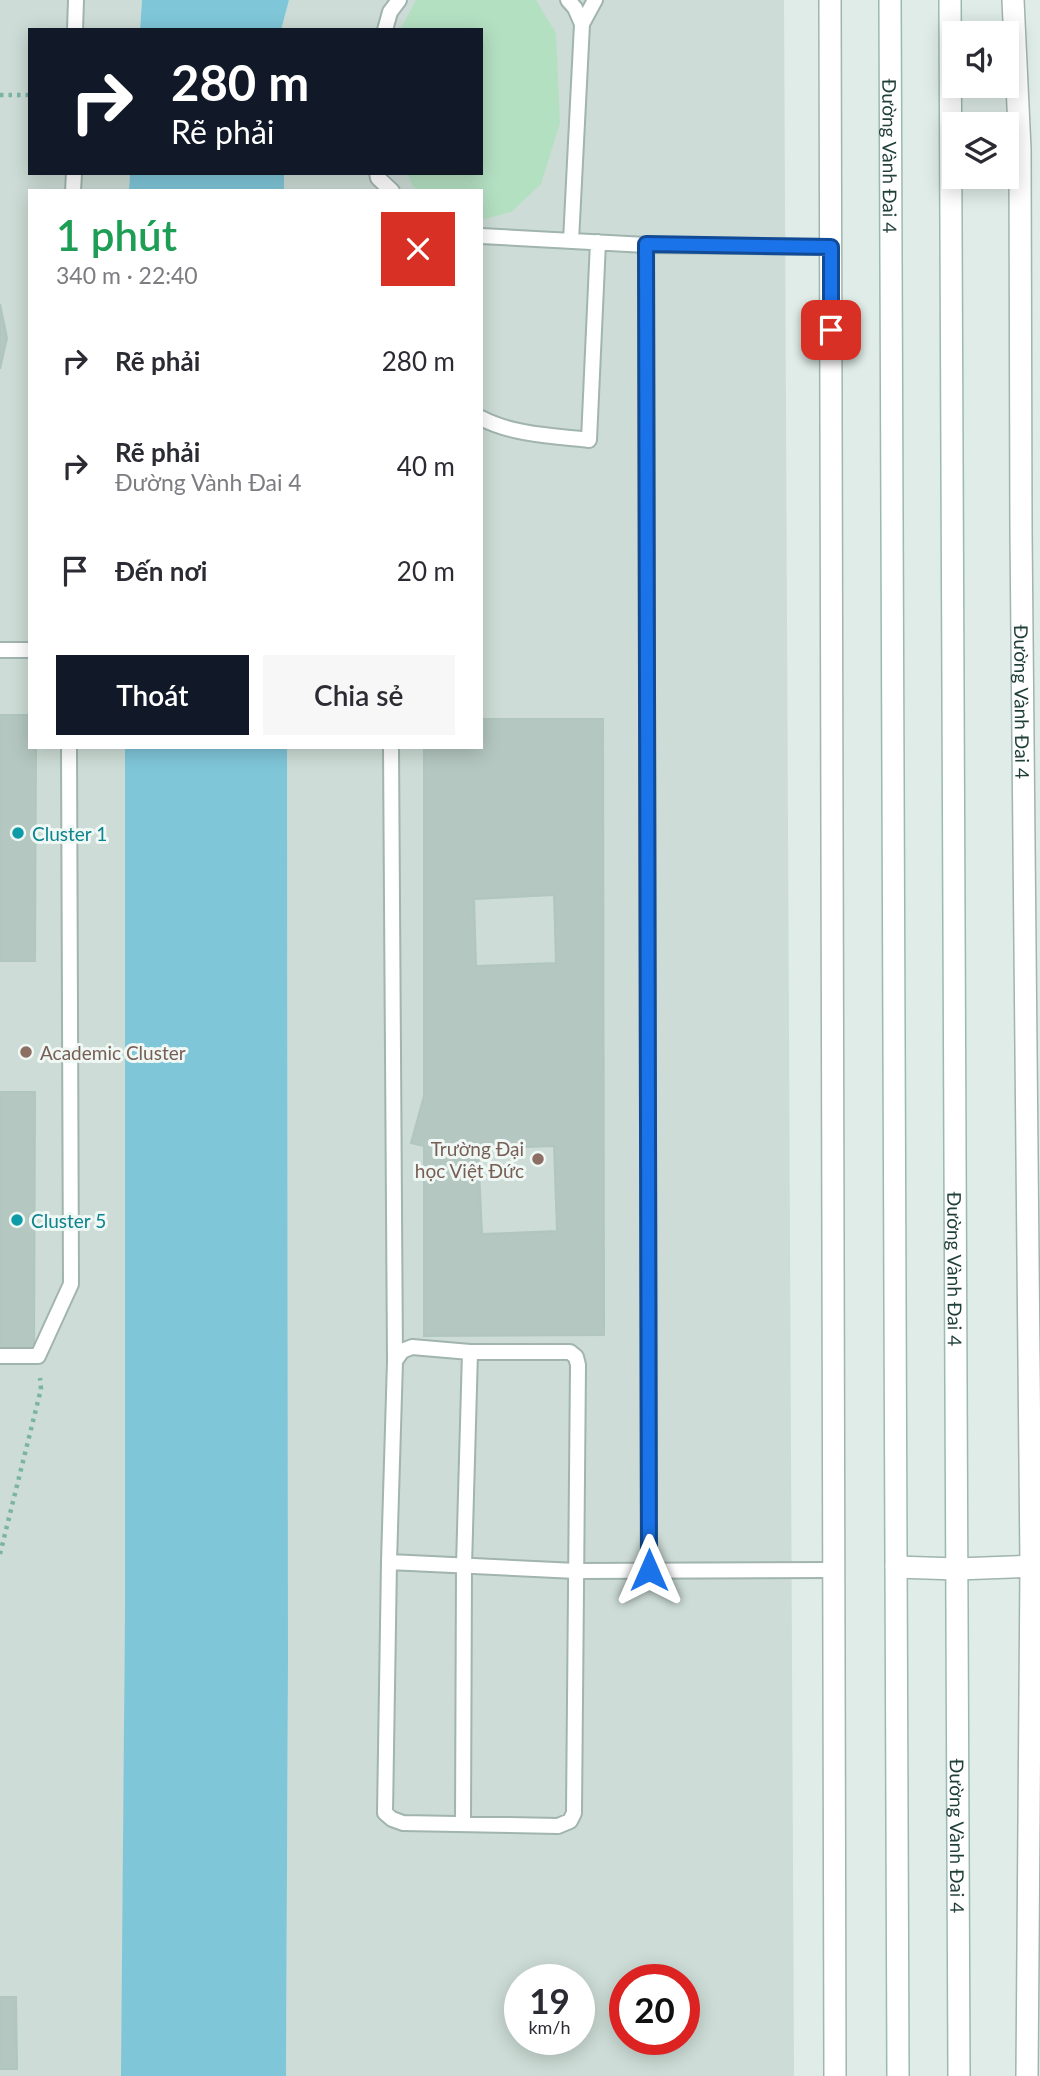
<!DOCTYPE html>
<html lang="vi">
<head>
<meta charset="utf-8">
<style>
	body { margin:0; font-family:Lato,sans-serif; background:#f7f7f7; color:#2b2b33; height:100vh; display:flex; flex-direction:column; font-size:26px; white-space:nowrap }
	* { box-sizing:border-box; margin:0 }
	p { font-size:23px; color:#7c7c81 }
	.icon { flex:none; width:38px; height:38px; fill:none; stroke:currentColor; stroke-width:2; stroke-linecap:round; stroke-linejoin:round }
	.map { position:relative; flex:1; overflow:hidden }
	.panel { position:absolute; left:28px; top:189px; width:455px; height:560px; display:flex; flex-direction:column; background:#fff; border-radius:0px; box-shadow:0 4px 18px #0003 }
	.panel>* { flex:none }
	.hud { position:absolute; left:28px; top:28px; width:455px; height:147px; border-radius:0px; box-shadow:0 4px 18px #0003; background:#111827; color:#fff; overflow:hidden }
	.buttons { position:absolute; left:942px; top:21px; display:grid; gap:14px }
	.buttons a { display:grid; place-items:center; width:77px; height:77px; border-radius:0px; background:#fff; box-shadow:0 4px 18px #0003; font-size:35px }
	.speed { position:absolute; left:504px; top:1964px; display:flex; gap:14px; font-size:35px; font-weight:700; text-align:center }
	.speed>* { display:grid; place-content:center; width:91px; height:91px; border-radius:50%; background:#fff; box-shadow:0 4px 18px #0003; line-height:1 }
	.speed small { font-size:18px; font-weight:400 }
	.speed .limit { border:10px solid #d22; background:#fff; color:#111 }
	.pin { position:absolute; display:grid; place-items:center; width:60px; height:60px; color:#fff; margin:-30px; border-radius:14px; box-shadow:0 4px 10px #0006 }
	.me { position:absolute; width:77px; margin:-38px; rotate:0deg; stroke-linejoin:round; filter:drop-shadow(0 0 5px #0008) }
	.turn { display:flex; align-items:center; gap:24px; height:147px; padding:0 28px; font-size:32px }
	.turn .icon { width:91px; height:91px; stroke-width:2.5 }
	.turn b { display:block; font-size:49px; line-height:60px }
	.round { display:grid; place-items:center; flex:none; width:74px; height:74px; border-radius:0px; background:#f7f7f7 }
	.head { display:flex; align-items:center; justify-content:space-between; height:119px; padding:0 28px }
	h1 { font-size:42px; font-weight:600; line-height:52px; color:#1e9e55 }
	.primary-button { display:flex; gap:14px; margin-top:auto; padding:14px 28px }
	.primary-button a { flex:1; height:80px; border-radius:0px; background:#111827; color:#fff; font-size:28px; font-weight:600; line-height:80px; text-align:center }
	.primary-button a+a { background:#f7f7f7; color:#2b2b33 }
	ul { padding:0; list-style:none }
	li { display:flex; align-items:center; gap:21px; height:105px; padding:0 28px }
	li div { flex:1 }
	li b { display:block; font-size:26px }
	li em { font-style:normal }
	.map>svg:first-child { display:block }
</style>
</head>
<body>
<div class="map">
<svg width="1040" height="2076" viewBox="0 0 1040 2076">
	<rect width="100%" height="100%" fill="#dfece7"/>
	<path fill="#cddcd6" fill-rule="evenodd" d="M 0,0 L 142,0 L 140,30 L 30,30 L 30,173 L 130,173 L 129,191 L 30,191 L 30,747 L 125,747 L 125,1608 L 122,2076 L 0,2076 Z
		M 289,0 L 784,0 L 794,2076 L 286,2076 L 288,1661 L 287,747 L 481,747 L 481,191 L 284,191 L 284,173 L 481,173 L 481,30 L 281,30 ZM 520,1979 L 579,1979 L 579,2039 L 520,2039 ZM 625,1979 L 684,1979 L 684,2039 L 625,2039 Z"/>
	<path fill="#b4e0c2" d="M 416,0 L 536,0 L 556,33 L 560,123 L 541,184 L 511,212 L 481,220 L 481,191 L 419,191 L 412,185 L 407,173 L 481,173 L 481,30 L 400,30 Z"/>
	<path fill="#7fc6d9" d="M 142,0 L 289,0 L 281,30 L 140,30 Z
		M 130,173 L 284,173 L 284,191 L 129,191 Z
		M 125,747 L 287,747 L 288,1661 L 286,2076 L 121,2076 L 125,1608 Z"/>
	<path fill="#b4c7c0" stroke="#b0c6be" stroke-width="2" fill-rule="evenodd" d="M 0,304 L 7,338 L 0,369 Z
		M 0,715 L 30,715 L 30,747 L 36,747 L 35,961 L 0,961 Z
		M 481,719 L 603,719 L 604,1335 L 424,1336 L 424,1146 L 411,1143 L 424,1096 L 424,747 L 481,747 ZM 554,895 L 556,963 L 476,966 L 474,899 ZM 554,1146 L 557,1231 L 482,1234 L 478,1149 Z
		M 0,1092 L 35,1092 L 34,1348 L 0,1348 Z
		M 0,1997 L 16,1997 L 17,2069 L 0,2069 Z"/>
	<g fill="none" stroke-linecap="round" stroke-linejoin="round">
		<defs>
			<path id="service" d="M 568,0 L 575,8 L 582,24
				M 75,30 L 76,0
				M 385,30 L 390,12 L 399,0
				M 377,173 L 378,178 L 392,191
				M 73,191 L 74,173
				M 481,236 L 646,245 L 831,247
				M 571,241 L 582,24 L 595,0
				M 646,245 L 649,1570
				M 481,418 C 513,435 554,436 589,440 L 598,242
				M 0,650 L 30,650
				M 391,747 L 395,1361
				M 0,1356 L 38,1356 L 71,1284 L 69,747
				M 389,1562 L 395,1361 L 402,1351 L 412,1347 L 470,1352 L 570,1352 L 576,1357 L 578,1365 L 574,1813 L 570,1821 L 558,1826 L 403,1823 L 392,1819 L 385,1813 L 389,1562 L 576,1571 L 834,1570
				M 463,1824 L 464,1566 L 470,1352"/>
			<g id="minor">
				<path d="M 830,0 L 835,2076"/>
				<path id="s1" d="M 1013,0 L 1020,149 L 1021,532 L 1031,1567 L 1027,2076"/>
				<path d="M 896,1567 L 957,1569 L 1040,1566"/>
			</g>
			<g id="secondary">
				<path id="s2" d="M 890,0 L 898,2076"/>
				<path id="s3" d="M 950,0 L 959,2076"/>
			</g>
		</defs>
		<use href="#service" stroke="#a1b4af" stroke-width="18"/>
		<use href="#minor" stroke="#a1b4af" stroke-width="24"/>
		<use href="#secondary" stroke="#9cb9b0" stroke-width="24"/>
		<path stroke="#7bb4a5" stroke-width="4.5" stroke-dasharray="3.5 5" stroke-linecap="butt" d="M 0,95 L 30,95
			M 0,1554 L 41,1389 L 40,1378"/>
		<use href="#service" stroke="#fff" stroke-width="14"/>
		<use href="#minor" stroke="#fff" stroke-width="21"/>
		<use href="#secondary" stroke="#fff" stroke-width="21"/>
	</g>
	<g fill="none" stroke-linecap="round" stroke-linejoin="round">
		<defs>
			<path id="route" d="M 649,1570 L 646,244 L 831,247 L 831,330"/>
		</defs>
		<use href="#route" stroke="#114b97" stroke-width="18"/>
		<use href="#route" stroke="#1a73e8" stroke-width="12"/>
	</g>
	<g fill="#0f9aa8" stroke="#eff8f4" stroke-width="2.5">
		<circle cx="18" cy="833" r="7"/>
		<circle cx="17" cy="1220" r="7"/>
	</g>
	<g fill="#8d6e63" stroke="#eff8f4" stroke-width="2.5">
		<circle cx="26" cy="1052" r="7"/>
		<circle cx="538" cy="1159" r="7"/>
	</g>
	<g text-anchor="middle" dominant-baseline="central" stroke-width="6" stroke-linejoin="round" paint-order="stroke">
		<g font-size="19" fill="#1e3e37" stroke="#eff8f4">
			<text stroke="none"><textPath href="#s2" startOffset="156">Đường Vành Đai 4</textPath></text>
			<text stroke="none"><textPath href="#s1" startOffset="702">Đường Vành Đai 4</textPath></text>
			<text stroke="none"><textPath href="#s3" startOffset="1269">Đường Vành Đai 4</textPath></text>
			<text stroke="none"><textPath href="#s3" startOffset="1836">Đường Vành Đai 4</textPath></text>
		</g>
		<g font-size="19" fill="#0d838f" stroke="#eff8f4" text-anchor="start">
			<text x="32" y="833">Cluster 1</text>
			<text x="31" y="1220">Cluster 5</text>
		</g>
		<g font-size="19" fill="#785e54" stroke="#eff8f4" text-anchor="start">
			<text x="40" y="1052">Academic Cluster</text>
			<text x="524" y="1148" text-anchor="end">Trường Đại<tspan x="524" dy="22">học Việt Đức</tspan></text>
		</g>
	</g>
</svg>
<div class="buttons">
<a><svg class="icon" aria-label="sound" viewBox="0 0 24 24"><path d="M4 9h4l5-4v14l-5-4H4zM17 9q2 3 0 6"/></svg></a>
<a><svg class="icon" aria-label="layers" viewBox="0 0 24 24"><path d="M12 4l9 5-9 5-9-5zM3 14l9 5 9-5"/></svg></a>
</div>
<div class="speed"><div>19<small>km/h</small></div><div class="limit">20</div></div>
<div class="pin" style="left:831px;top:330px;background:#d93025"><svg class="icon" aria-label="arrive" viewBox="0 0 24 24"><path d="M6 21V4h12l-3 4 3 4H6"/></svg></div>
<svg class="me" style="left:649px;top:1570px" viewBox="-20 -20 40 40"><path d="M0-17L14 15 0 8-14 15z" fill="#1a73e8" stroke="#fff" stroke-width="4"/></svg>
<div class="hud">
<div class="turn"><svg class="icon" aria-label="right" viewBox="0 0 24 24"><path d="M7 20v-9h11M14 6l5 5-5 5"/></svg><div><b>280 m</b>Rẽ phải</div></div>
</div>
<section class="panel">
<div class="head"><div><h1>1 phút</h1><p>340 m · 22:40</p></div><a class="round" style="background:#d93025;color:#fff"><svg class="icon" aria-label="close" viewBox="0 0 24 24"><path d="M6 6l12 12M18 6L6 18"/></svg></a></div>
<ul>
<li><svg class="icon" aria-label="right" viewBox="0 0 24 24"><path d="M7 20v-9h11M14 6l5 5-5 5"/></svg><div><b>Rẽ phải</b></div><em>280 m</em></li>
<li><svg class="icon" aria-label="right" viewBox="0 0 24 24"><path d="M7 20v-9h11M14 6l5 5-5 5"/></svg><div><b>Rẽ phải</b><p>Đường Vành Đai 4</p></div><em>40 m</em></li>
<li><svg class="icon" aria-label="arrive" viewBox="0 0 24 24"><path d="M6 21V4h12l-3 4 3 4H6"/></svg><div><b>Đến nơi</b></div><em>20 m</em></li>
</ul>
<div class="primary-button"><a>Thoát</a><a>Chia sẻ</a></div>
</section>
</div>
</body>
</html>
